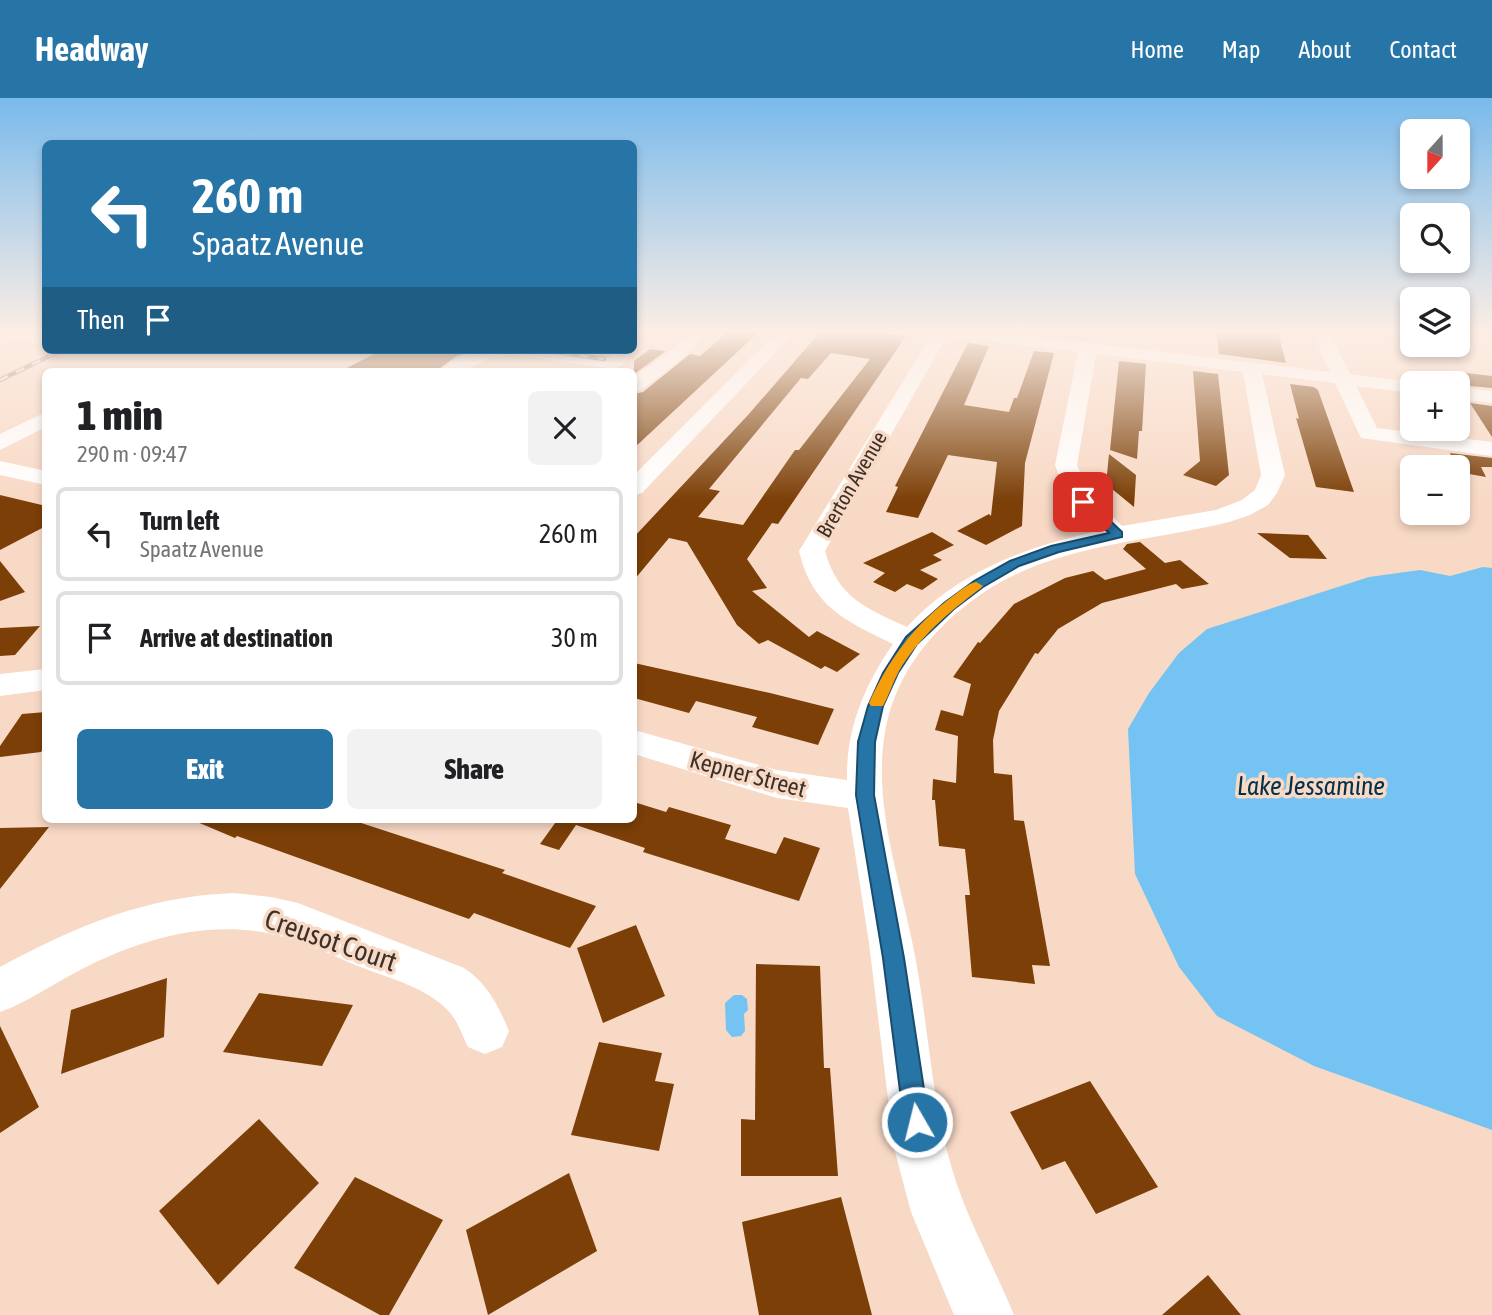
<!DOCTYPE html>
<html lang="en">
<head>
<meta charset="utf-8">
<style>
	body { margin:0; font-family:"Asap Condensed",sans-serif; background:#f2f2f2; color:#202124; height:100vh; display:flex; flex-direction:column; font-size:26px; white-space:nowrap }
	* { box-sizing:border-box; margin:0 }
	p { font-size:23px; color:#757577 }
	.icon { flex:none; width:38px; height:38px; fill:none; stroke:currentColor; stroke-width:2; stroke-linecap:round; stroke-linejoin:round }
	.map { position:relative; flex:1; overflow:hidden }
	.side { position:absolute; left:42px; top:270px; width:595px; height:455px; display:flex; flex-direction:column; background:#fff; border-radius:10px; box-shadow:0 4px 10px #0003 }
	.side>* { flex:none }
	.hud { position:absolute; left:42px; top:42px; width:595px; height:214px; border-radius:10px; box-shadow:0 4px 10px #0003; background:#2775a7; color:#fff; overflow:hidden }
	.needle { width:46px; rotate:201deg }
	.fabs { position:absolute; left:1400px; top:21px; display:grid; gap:14px }
	.fabs a { display:grid; place-items:center; width:70px; height:70px; border-radius:10px; background:#fff; box-shadow:0 4px 10px #0003; font-size:35px }
	.pin { position:absolute; display:grid; place-items:center; width:60px; height:60px; color:#fff; margin:-30px; border-radius:14px; box-shadow:0 4px 10px #0006 }
	.me { position:absolute; width:77px; margin:-38px; rotate:352deg; stroke-linejoin:round; filter:drop-shadow(0 0 5px #0008) }
	.turn { display:flex; align-items:center; gap:24px; height:147px; padding:0 35px; font-size:32px }
	.turn .icon { width:91px; height:91px; stroke-width:2.5 }
	.turn b { display:block; font-size:49px; line-height:60px }
	.then { display:flex; align-items:center; height:66px; padding:0 35px; background:#0003; gap:14px; font-size:26px }
	.round { display:grid; place-items:center; flex:none; width:74px; height:74px; border-radius:10px; background:#f2f2f2 }
	.headline { display:flex; align-items:center; justify-content:space-between; height:119px; padding:0 35px }
	h1 { font-size:42px; font-weight:800; line-height:52px }
	.button { display:flex; gap:14px; margin-top:auto; padding:14px 35px }
	.button a { flex:1; height:80px; border-radius:10px; background:#2775a7; color:#fff; font-size:28px; font-weight:800; line-height:80px; text-align:center }
	.button a+a { background:#f2f2f2; color:#202124 }
	ul { padding:0; list-style:none }
	li { display:flex; align-items:center; gap:21px; height:94px; margin:0 14px 10px; padding:0 21px; border:4px solid #e0e0e0; border-radius:10px }
	li div { flex:1 }
	li b { display:block; font-size:26px }
	li em { font-style:normal }
	header { display:flex; align-items:center; gap:42px; box-sizing:border-box; height:98px; padding:0 35px; background:#2775a7; color:#fff }
	header strong { font-size:33px }
	nav { display:flex; gap:38px; margin-inline-start:auto; font-size:24px }
	.map>svg:first-child { display:block }
</style>
</head>
<body>
<header>
<strong>Headway</strong>
<nav><a>Home</a><a>Map</a><a>About</a><a>Contact</a></nav>
</header>
<div class="map">
<svg width="1492" height="1217" viewBox="0 0 1492 1217">
	<rect width="100%" height="100%" fill="#f8d9c5"/>
	<path fill="#74c3f2" d="M 1483,469 L 1492,470 L 1492,1032 L 1314,968 L 1217,918 L 1179,869 L 1135,776 L 1128,631 L 1149,595 L 1179,555 L 1207,531 L 1369,479 L 1420,472 L 1450,478 Z
		M 734,897 L 742,897 L 747,901 L 748,912 L 744,916 L 745,933 L 741,938 L 732,939 L 726,932 L 725,905 Z"/>
	<path fill="#7b3f07" fill-rule="evenodd" d="M 730,232 L 761,232 L 634,350 L 634,296 L 643,294 L 690,256 L 700,258 Z
		M 830,232 L 858,232 L 906,238 L 778,426 L 772,425 L 747,461 L 767,490 L 752,493 L 809,539 L 817,533 L 860,556 L 837,574 L 825,568 L 821,571 L 768,542 L 759,546 L 737,527 L 687,444 L 669,440 L 634,482 L 634,439 L 748,317 L 821,233 ZM 831,255 L 870,261 L 799,352 L 795,352 L 743,427 L 698,419 L 720,393 L 709,391 L 801,280 L 808,281 Z
		M 1216,232 L 1278,234 L 1286,265 L 1219,256 Z
		M 968,245 L 989,248 L 964,307 L 1009,314 L 1014,300 L 1017,300 L 1034,253 L 1054,255 L 1025,365 L 1022,428 L 986,447 L 957,433 L 989,416 L 991,418 L 997,364 L 948,357 L 918,420 L 886,414 L 898,389 L 895,388 Z
		M 650,251 L 666,253 L 634,276 L 634,263 Z
		M 382,252 L 473,252 L 455,259 L 436,273 L 341,273 Z
		M 1119,263 L 1146,266 L 1142,333 L 1139,333 L 1137,361 L 1110,352 Z
		M 1193,273 L 1218,276 L 1229,377 L 1216,388 L 1183,377 L 1200,363 Z
		M 1458,274 L 1492,278 L 1492,290 L 1458,287 Z
		M 1290,286 L 1314,289 L 1318,292 L 1354,394 L 1316,389 L 1296,320 L 1299,321 Z
		M 1470,305 L 1492,308 L 1492,339 Z
		M 1450,355 L 1492,360 L 1492,369 L 1481,369 L 1486,379 L 1458,374 Z
		M 1109,356 L 1136,377 L 1134,409 L 1106,386 Z
		M 0,397 L 46,408 L 46,428 L 0,452 Z
		M 932,434 L 954,447 L 933,457 L 942,462 L 920,472 L 938,481 L 922,492 L 907,486 L 895,494 L 873,484 L 885,475 L 863,465 Z
		M 1257,435 L 1308,437 L 1327,461 L 1290,460 Z
		M 1140,444 L 1165,465 L 1180,462 L 1209,486 L 1182,491 L 1176,486 L 1102,505 L 1058,531 L 1038,556 L 1035,555 L 999,613 L 993,642 L 994,675 L 1012,677 L 1014,722 L 1024,723 L 1050,868 L 1032,867 L 1035,886 L 972,879 L 965,797 L 970,797 L 965,751 L 939,748 L 935,702 L 932,702 L 933,681 L 956,685 L 958,638 L 935,632 L 941,612 L 963,618 L 971,586 L 953,579 L 978,544 L 980,545 L 1014,506 L 1065,480 L 1093,473 L 1105,482 L 1146,471 L 1123,451 L 1127,446 Z
		M 0,463 L 25,494 L 0,503 Z
		M 40,528 L 15,557 L 0,558 L 0,530 Z
		M 634,565 L 770,595 L 834,611 L 818,647 L 752,629 L 757,619 L 696,603 L 689,615 L 634,600 Z
		M 46,614 L 46,648 L 41,654 L 0,659 L 0,648 L 22,616 Z
		M 634,704 L 666,714 L 669,709 L 731,727 L 725,741 L 776,756 L 784,739 L 820,750 L 799,803 L 643,754 L 645,750 L 576,727 L 559,752 L 540,746 L 558,721 L 634,721 Z
		M 190,721 L 349,721 L 505,772 L 502,775 L 596,808 L 570,850 L 474,815 L 469,821 L 237,738 L 235,740 Z
		M 49,729 L 0,791 L 0,730 Z
		M 636,827 L 665,898 L 603,925 L 577,850 Z
		M 756,866 L 820,868 L 824,970 L 830,970 L 838,1078 L 741,1078 L 741,1021 L 755,1022 Z
		M 167,880 L 164,939 L 61,976 L 71,912 Z
		M 259,895 L 353,907 L 322,968 L 223,954 Z
		M 0,928 L 39,1009 L 0,1035 Z
		M 599,944 L 662,955 L 655,983 L 674,986 L 659,1053 L 571,1037 Z
		M 1090,983 L 1158,1089 L 1096,1116 L 1065,1063 L 1042,1072 L 1010,1014 Z
		M 259,1021 L 319,1085 L 218,1187 L 159,1113 Z
		M 569,1075 L 597,1153 L 488,1217 L 466,1132 Z
		M 355,1079 L 443,1122 L 389,1217 L 380,1217 L 294,1170 Z
		M 841,1099 L 872,1217 L 759,1217 L 742,1124 Z
		M 1208,1177 L 1241,1217 L 1162,1217 Z"/>
	<g fill="none" stroke-linecap="round" stroke-linejoin="round">
		<path fill="#fff" fill-rule="evenodd" d="M 0,232 L 46,236 L 46,246 L 0,238 Z
			M 692,232 L 710,232 L 682,261 L 641,292 L 634,294 L 634,279 L 670,253 Z
			M 779,232 L 797,232 L 642,395 L 634,397 L 634,377 Z
			M 929,232 L 983,232 L 1330,274 L 1311,232 L 1328,232 L 1350,276 L 1419,285 L 1412,285 L 1412,295 L 1356,288 L 1377,330 L 1492,344 L 1492,358 L 1361,340 L 1335,285 L 1262,276 L 1285,377 L 1277,395 L 1268,407 L 1250,417 L 1229,424 C 1139,446 1045,446 969,505 C 927,537 894,581 885,634 C 873,704 898,775 912,843 C 928,918 930,997 952,1071 C 967,1122 994,1168 1014,1217 L 954,1217 L 911,1114 L 894,1050 L 869,845 L 848,710 L 777,700 L 634,656 L 634,632 L 777,672 L 847,682 C 846,631 864,588 893,546 C 846,523 812,509 799,453 L 932,236 ZM 947,238 L 1078,254 L 1055,367 L 1067,397 L 1098,433 C 1026,449 958,473 907,529 C 866,510 838,500 825,453 ZM 1096,256 L 1243,274 L 1261,377 L 1255,392 L 1242,402 L 1216,412 L 1122,428 L 1089,394 L 1077,367 Z
			M 634,250 L 635,252 C 629,260 622,269 613,271 L 516,257 L 489,260 L 465,273 L 442,273 C 470,237 568,254 609,260 L 616,252 Z
			M 1458,289 L 1492,293 L 1492,305 L 1458,301 Z
			M 46,314 L 46,329 L 0,352 L 0,336 Z
			M 0,363 L 46,373 L 46,387 L 0,377 Z
			M 46,571 L 46,592 L 0,598 L 0,576 Z
			M 234,795 L 271,799 L 298,805 L 464,870 C 487,885 498,907 509,933 L 502,949 L 485,956 L 468,949 C 463,939 459,926 451,916 C 430,890 388,880 358,868 C 333,858 310,845 284,839 C 213,819 142,840 80,872 C 53,886 28,904 0,914 L 0,869 C 76,828 147,798 234,795 Z"/>
		<defs>
			<path id="rail" d="M 544,252 L 604,261
				M 0,282 L 62,252"/>
		</defs>
		<use href="#rail" stroke="#907c6f" stroke-width="4.5"/>
		<use href="#rail" stroke="#f8d9c5" stroke-width="2.5" stroke-dasharray="9" stroke-linecap="butt"/>
	</g>
	<linearGradient id="sky" x2="0" y2="1"><stop stop-color="#79baec"/><stop offset="0.58" stop-color="#fceee5"/><stop offset="1" stop-color="#fceee5" stop-opacity="0"/></linearGradient>
	<rect width="1492" height="403" fill="url(#sky)"/>
	<path fill="#2775a7" stroke="#194c6d" stroke-width="2" d="M 1079,401 L 1087,401 L 1122,434 L 1122,439 L 1059,454 L 1019,468 L 983,489 L 954,511 L 917,546 L 898,575 L 883,608 L 875,644 L 874,697 L 904,860 L 929,1024 L 926,1033 L 917,1036 L 908,1033 L 904,1024 L 883,860 L 856,697 L 858,644 L 868,608 L 883,575 L 906,539 L 944,505 L 974,483 L 1010,463 L 1051,448 L 1109,435 L 1079,406 Z"/>
	<path fill="#f59e0b" d="M 976,484 L 983,488 L 981,490 C 949,514 919,539 899,573 C 893,584 889,597 883,608 L 871,608 L 869,605 C 889,561 914,527 953,498 C 960,493 967,486 976,484 Z"/>
	<g text-anchor="middle" dominant-baseline="central" stroke-width="7" stroke-linejoin="round" paint-order="stroke">
		<g font-size="21" fill="#3c3129" stroke="#f8d9c5">
			<text transform="translate(851 386) rotate(-60)">Brerton Avenue</text>
		</g>
		<g font-size="24" fill="#3c3129" stroke="#f8d9c5">
			<text transform="translate(748 676) rotate(15)">Kepner Street</text>
		</g>
		<g font-size="26" font-style="italic" fill="#023149" stroke="#f8d9c5">
			<text x="1311" y="688">Lake Jessamine</text>
		</g>
		<g font-size="28" fill="#3c3129" stroke="#f8d9c5">
			<text transform="translate(331 842) rotate(19)">Creusot Court</text>
		</g>
	</g>
</svg>
<div class="fabs">
<a><svg class="needle" viewBox="-14 -14 28 28"><path d="M0-13l5 13h-10z" fill="#e53935"/><path d="M0 13l5-13h-10z" fill="#757577"/></svg></a>
<a><svg class="icon" aria-label="search" viewBox="0 0 24 24"><circle cx="10" cy="10" r="6"/><path d="M15 15l6 6"/></svg></a>
<a><svg class="icon" aria-label="layers" viewBox="0 0 24 24"><path d="M12 4l9 5-9 5-9-5zM3 14l9 5 9-5"/></svg></a>
<a>+</a>
<a>−</a>
</div>
<div class="pin" style="left:1083px;top:404px;background:#d93025"><svg class="icon" aria-label="arrive" viewBox="0 0 24 24"><path d="M6 21V4h12l-3 4 3 4H6"/></svg></div>
<svg class="me" style="left:917px;top:1024px" viewBox="-20 -20 40 40"><circle r="17" fill="#2775a7" stroke="#fff" stroke-width="3"/><path d="M0-11L8 9 0 5-8 9z" fill="#fff"/></svg>
<div class="hud">
<div class="turn"><svg class="icon" aria-label="left" viewBox="0 0 24 24"><path d="M17 20v-9H6M10 6l-5 5 5 5"/></svg><div><b>260 m</b>Spaatz Avenue</div></div>
<div class="then">Then<svg class="icon" aria-label="arrive" viewBox="0 0 24 24"><path d="M6 21V4h12l-3 4 3 4H6"/></svg></div>
</div>
<section class="side">
<div class="headline"><div><h1>1 min</h1><p>290 m · 09:47</p></div><a class="round"><svg class="icon" aria-label="close" viewBox="0 0 24 24"><path d="M6 6l12 12M18 6L6 18"/></svg></a></div>
<ul>
<li><svg class="icon" aria-label="left" viewBox="0 0 24 24"><path d="M17 20v-9H6M10 6l-5 5 5 5"/></svg><div><b>Turn left</b><p>Spaatz Avenue</p></div><em>260 m</em></li>
<li><svg class="icon" aria-label="arrive" viewBox="0 0 24 24"><path d="M6 21V4h12l-3 4 3 4H6"/></svg><div><b>Arrive at destination</b></div><em>30 m</em></li>
</ul>
<div class="button"><a>Exit</a><a>Share</a></div>
</section>
</div>
</body>
</html>
